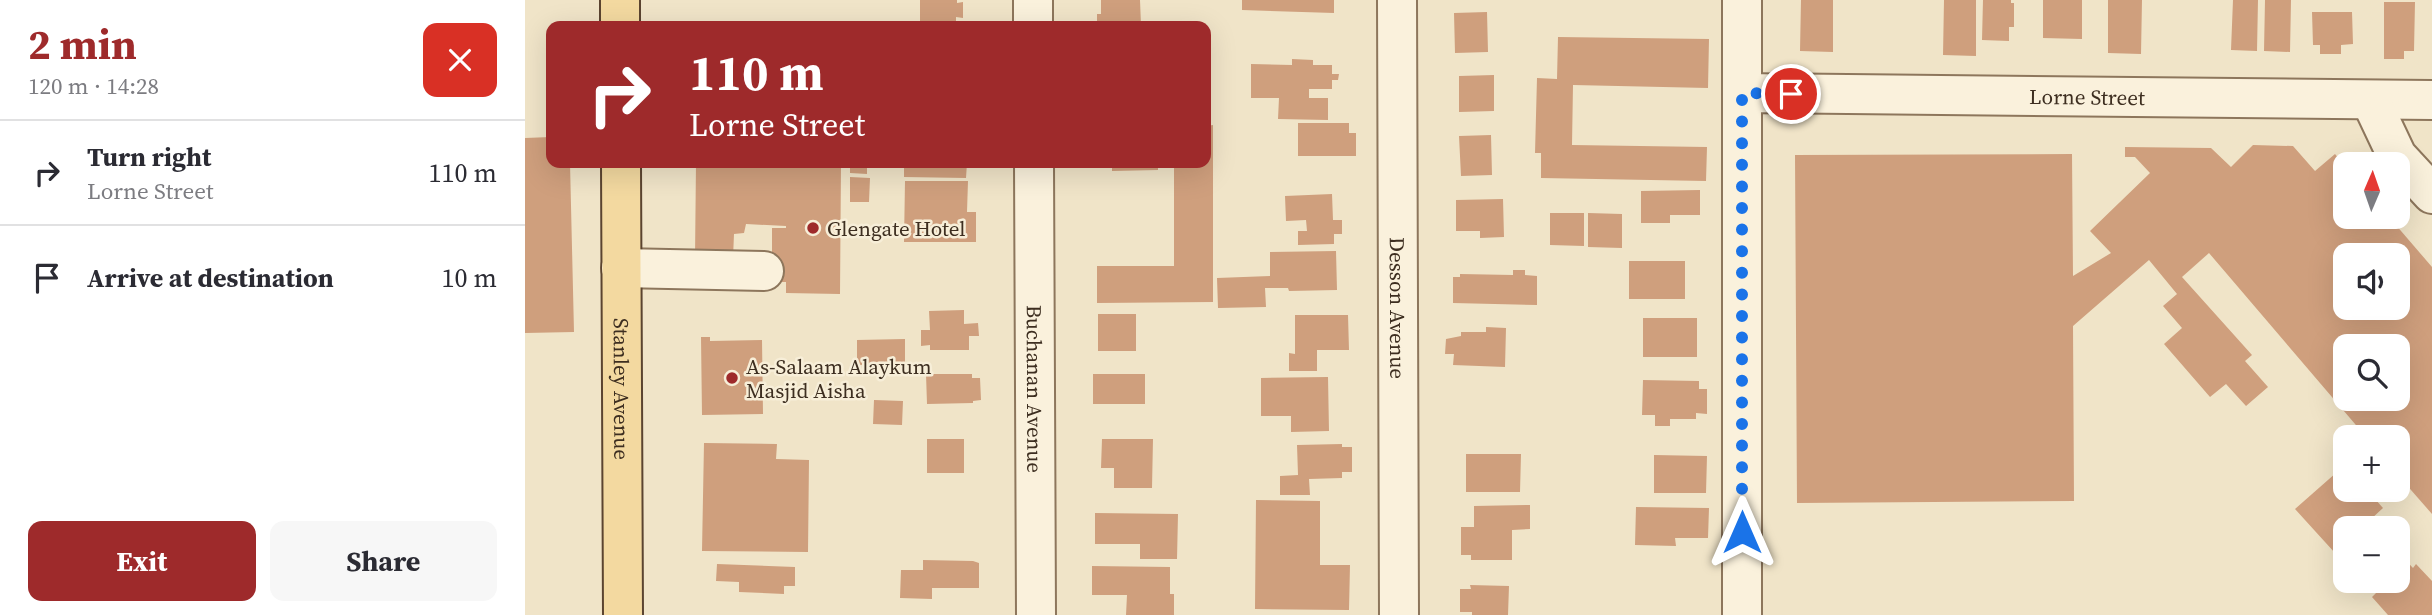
<!DOCTYPE html>
<html lang="en">
<head>
<meta charset="utf-8">
<style>
	body { margin:0; font-family:"Source Serif 4",serif; background:#f7f7f7; color:#2b2b33; height:100vh; display:flex; flex-direction:column; font-size:26px; white-space:nowrap }
	* { box-sizing:border-box; margin:0 }
	p { font-size:23px; color:#7c7c81 }
	.icon { flex:none; width:38px; height:38px; fill:none; stroke:currentColor; stroke-width:2; stroke-linecap:round; stroke-linejoin:round }
	.map { position:relative; flex:1; overflow:hidden }
	.side { display:flex; flex-direction:column; background:#fff; width:525px }
	.side>* { flex:none }
	.guide { position:absolute; left:21px; top:21px; width:665px; height:147px; border-radius:14px; box-shadow:0 7px 28px #0002; background:#9e2a2b; color:#fff; overflow:hidden }
	.needle { width:46px; rotate:2deg }
	.controls { position:absolute; left:1808px; top:152px; display:grid; gap:14px }
	.controls a { display:grid; place-items:center; width:77px; height:77px; border-radius:14px; background:#fff; box-shadow:0 7px 28px #0002; font-size:35px }
	.pin { position:absolute; display:grid; place-items:center; width:60px; height:60px; color:#fff; margin:-30px; border:4px solid #fff; border-radius:50%; box-shadow:0 2px 7px #0007 }
	.me { position:absolute; width:77px; margin:-38px; rotate:0deg; stroke-linejoin:round; filter:drop-shadow(0 0 5px #0008) }
	.turn { display:flex; align-items:center; gap:24px; height:147px; padding:0 28px; font-size:32px }
	.turn .icon { width:91px; height:91px; stroke-width:2.5 }
	.turn b { display:block; font-size:49px; line-height:60px }
	.round { display:grid; place-items:center; flex:none; width:74px; height:74px; border-radius:14px; background:#f7f7f7 }
	.summary { display:flex; align-items:center; justify-content:space-between; height:119px; padding:0 28px }
	h1 { font-size:42px; font-weight:700; line-height:52px; color:#9e2a2b }
	.primary-button { display:flex; gap:14px; margin-top:auto; padding:14px 28px }
	.primary-button a { flex:1; height:80px; border-radius:14px; background:#9e2a2b; color:#fff; font-size:28px; font-weight:700; line-height:80px; text-align:center }
	.primary-button a+a { background:#f7f7f7; color:#2b2b33 }
	ul { padding:0; list-style:none }
	li { display:flex; align-items:center; gap:21px; height:105px; padding:0 28px; border-top:2px solid #e1e1e2 }
	li div { flex:1 }
	li b { display:block; font-size:26px }
	li em { font-style:normal }
	main { display:flex; flex:1; min-height:0 }
	.map>svg:first-child { display:block }
</style>
</head>
<body>
<main>
<section class="side">
<div class="summary"><div><h1>2 min</h1><p>120 m · 14:28</p></div><a class="round" style="background:#d93025;color:#fff"><svg class="icon" aria-label="close" viewBox="0 0 24 24"><path d="M6 6l12 12M18 6L6 18"/></svg></a></div>
<ul>
<li><svg class="icon" aria-label="right" viewBox="0 0 24 24"><path d="M7 20v-9h11M14 6l5 5-5 5"/></svg><div><b>Turn right</b><p>Lorne Street</p></div><em>110 m</em></li>
<li><svg class="icon" aria-label="arrive" viewBox="0 0 24 24"><path d="M6 21V4h12l-3 4 3 4H6"/></svg><div><b>Arrive at destination</b></div><em>10 m</em></li>
</ul>
<div class="primary-button"><a>Exit</a><a>Share</a></div>
</section>
<div class="map">
<svg width="1907" height="615" viewBox="0 0 1907 615">
	<rect width="100%" height="100%" fill="#f0e4c8"/>
	<path fill="#cf9f7d" fill-rule="evenodd" d="M 395,0 L 432,0 L 432,3 L 438,2 L 438,18 L 431,17 L 431,25 L 395,25 Z
		M 576,0 L 615,0 L 616,26 L 572,26 L 572,14 L 576,14 Z
		M 717,0 L 809,0 L 809,13 L 717,10 Z
		M 1276,0 L 1308,0 L 1308,52 L 1275,51 Z
		M 1419,0 L 1451,0 L 1451,56 L 1418,55 Z
		M 1458,0 L 1486,0 L 1486,3 L 1489,3 L 1489,27 L 1484,27 L 1484,41 L 1457,40 Z
		M 1518,0 L 1557,0 L 1557,39 L 1518,38 Z
		M 1583,0 L 1617,0 L 1616,54 L 1583,53 Z
		M 1708,0 L 1733,0 L 1732,51 L 1706,50 Z
		M 1740,0 L 1766,0 L 1765,52 L 1739,51 Z
		M 1859,2 L 1890,2 L 1889,51 L 1879,51 L 1879,59 L 1859,59 Z
		M 962,12 L 963,52 L 930,53 L 929,13 Z
		M 1787,12 L 1827,12 L 1828,44 L 1816,45 L 1816,54 L 1795,54 L 1795,45 L 1788,45 Z
		M 1033,37 L 1184,39 L 1183,88 L 1048,85 L 1047,145 L 1182,147 L 1181,181 L 1016,178 L 1016,153 L 1010,153 L 1012,78 L 1032,79 Z
		M 767,59 L 788,60 L 788,65 L 807,65 L 807,74 L 814,74 L 813,80 L 807,80 L 807,89 L 784,89 L 784,98 L 803,98 L 803,120 L 753,119 L 754,98 L 726,98 L 726,64 L 767,65 Z
		M 969,75 L 969,111 L 934,112 L 934,76 Z
		M 773,123 L 824,123 L 824,133 L 831,133 L 831,156 L 773,156 Z
		M 688,125 L 688,302 L 572,303 L 572,266 L 649,266 L 649,163 L 681,163 L 681,126 Z
		M 966,135 L 967,175 L 936,176 L 934,136 Z
		M 26,137 L 26,163 L 45,163 L 49,332 L 0,333 L 0,138 Z
		M 1728,145 L 1768,146 L 1790,171 L 1810,154 L 1820,166 L 1820,217 L 1864,217 L 1907,267 L 1907,514 L 1872,474 L 1872,438 L 1842,438 L 1684,253 L 1657,277 L 1727,355 L 1720,361 L 1743,387 L 1721,406 L 1701,384 L 1685,397 L 1639,344 L 1657,328 L 1638,306 L 1652,294 L 1624,260 L 1548,326 L 1549,501 L 1272,503 L 1270,155 L 1547,154 L 1548,276 L 1586,253 L 1565,231 L 1625,173 L 1610,157 L 1600,157 L 1600,147 L 1686,148 L 1706,167 ZM 1820,256 L 1872,256 L 1872,308 L 1820,308 ZM 1820,346 L 1872,346 L 1872,399 L 1820,399 Z
		M 171,163 L 316,163 L 315,294 L 261,293 L 261,282 L 247,282 L 247,228 L 261,228 L 261,226 L 221,224 L 219,233 L 209,234 L 208,258 L 170,258 Z
		M 325,163 L 342,163 L 342,174 L 325,173 Z
		M 379,163 L 442,163 L 441,178 L 379,177 Z
		M 587,163 L 633,163 L 633,170 L 587,171 Z
		M 325,177 L 345,178 L 344,202 L 325,202 Z
		M 380,181 L 443,181 L 442,212 L 451,212 L 451,242 L 379,242 Z
		M 1175,190 L 1175,215 L 1145,215 L 1145,223 L 1116,223 L 1116,191 Z
		M 807,194 L 808,220 L 817,220 L 817,234 L 809,234 L 809,244 L 773,245 L 773,231 L 782,231 L 781,220 L 761,221 L 760,196 Z
		M 978,199 L 979,237 L 955,238 L 955,231 L 931,231 L 931,200 Z
		M 1025,213 L 1059,213 L 1059,246 L 1025,245 Z
		M 1063,213 L 1097,214 L 1097,248 L 1063,247 Z
		M 811,251 L 812,290 L 764,291 L 763,288 L 740,288 L 741,307 L 693,308 L 692,278 L 745,276 L 745,252 Z
		M 1104,261 L 1160,261 L 1160,299 L 1104,299 Z
		M 988,270 L 1000,270 L 1000,275 L 1012,276 L 1012,305 L 928,303 L 928,277 L 935,277 L 935,274 L 988,275 Z
		M 439,310 L 439,324 L 453,323 L 454,336 L 444,336 L 444,350 L 405,350 L 405,345 L 396,346 L 396,330 L 405,330 L 404,311 Z
		M 573,314 L 611,314 L 611,351 L 573,351 Z
		M 770,315 L 823,315 L 824,350 L 792,350 L 792,371 L 764,371 L 764,353 L 770,354 Z
		M 1118,318 L 1172,318 L 1172,357 L 1118,357 Z
		M 961,327 L 981,328 L 980,367 L 928,365 L 929,354 L 920,354 L 921,339 L 936,336 L 936,332 L 961,332 Z
		M 176,337 L 185,337 L 185,341 L 237,340 L 238,414 L 177,415 Z
		M 380,339 L 380,364 L 332,365 L 332,340 Z
		M 401,374 L 447,374 L 447,378 L 455,378 L 456,400 L 448,401 L 448,403 L 402,404 Z
		M 568,374 L 620,374 L 620,404 L 568,404 Z
		M 803,377 L 804,431 L 766,432 L 766,416 L 736,416 L 736,378 Z
		M 1118,380 L 1174,381 L 1174,389 L 1182,389 L 1182,414 L 1171,413 L 1171,419 L 1145,419 L 1145,426 L 1130,426 L 1130,415 L 1117,415 Z
		M 349,400 L 378,401 L 377,425 L 348,424 Z
		M 402,439 L 439,439 L 439,473 L 402,473 Z
		M 577,439 L 628,439 L 627,488 L 589,488 L 589,468 L 576,468 Z
		M 179,443 L 252,444 L 251,459 L 284,460 L 283,552 L 177,551 Z
		M 817,444 L 817,447 L 827,447 L 827,472 L 817,472 L 817,478 L 784,479 L 785,495 L 755,495 L 755,476 L 773,475 L 772,445 Z
		M 941,454 L 996,454 L 995,492 L 941,492 Z
		M 1129,455 L 1182,456 L 1181,493 L 1129,493 Z
		M 1820,465 L 1820,490 L 1842,490 L 1858,508 L 1845,520 L 1852,528 L 1820,528 L 1820,553 L 1815,548 L 1810,553 L 1770,509 Z
		M 731,500 L 795,501 L 795,565 L 825,565 L 824,610 L 730,609 Z
		M 1005,505 L 1005,529 L 987,530 L 987,560 L 946,560 L 946,555 L 936,555 L 936,527 L 949,527 L 949,506 Z
		M 1111,507 L 1184,508 L 1183,538 L 1150,538 L 1151,546 L 1110,545 Z
		M 570,513 L 653,514 L 652,559 L 615,559 L 615,544 L 570,544 Z
		M 1872,551 L 1888,568 L 1891,564 L 1907,581 L 1907,615 L 1863,615 L 1847,597 L 1854,590 L 1845,581 L 1872,581 Z
		M 398,560 L 448,561 L 454,563 L 454,588 L 407,588 L 407,599 L 375,598 L 376,570 L 398,570 Z
		M 192,564 L 270,567 L 270,586 L 259,586 L 259,594 L 214,592 L 214,582 L 191,581 Z
		M 567,566 L 645,567 L 645,594 L 649,594 L 649,615 L 601,615 L 602,595 L 567,595 Z
		M 945,585 L 984,586 L 983,615 L 947,615 L 947,612 L 935,612 L 935,589 L 946,589 Z"/>
	<g fill="none" stroke-linecap="round" stroke-linejoin="round">
		<defs>
			<g id="minor">
				<path d="M 508,0 L 508,26"/>
				<path id="s1" d="M 872,0 L 874,615"/>
				<path d="M 1217,0 L 1217,615"/>
				<path id="s2" d="M 1217,93 L 1907,100"/>
				<path d="M 1846,101 L 1872,156 L 1907,194"/>
				<path id="s3" d="M 509,163 L 511,615"/>
				<path d="M 96,268 L 239,271"/>
			</g>
			<g id="major">
				<path d="M 95,0 L 95,26"/>
				<path id="s4" d="M 96,163 L 98,615"/>
			</g>
		</defs>
		<use href="#minor" stroke="#8d765c" stroke-width="42"/>
		<use href="#major" stroke="#5b4430" stroke-width="42"/>
		<use href="#minor" stroke="#faf1dc" stroke-width="38"/>
		<use href="#major" stroke="#f3d9a0" stroke-width="38"/>
	</g>
	<g fill="none" stroke-linecap="round" stroke-linejoin="round">
		<path stroke="#1a73e8" stroke-width="12" stroke-dasharray="0 21.6" d="M 1217,532 L 1217,93 L 1266,94"/>
	</g>
	<g fill="#9e2a2b" stroke="#f7eed8" stroke-width="2.5">
		<circle cx="288" cy="228" r="7"/>
		<circle cx="207" cy="378" r="7"/>
	</g>
	<g text-anchor="middle" dominant-baseline="central" stroke-width="5" stroke-linejoin="round" paint-order="stroke">
		<g font-size="21" fill="#3d2e20" stroke="#f7eed8">
			<text stroke="none"><textPath href="#s2" startOffset="345">Lorne Street</textPath></text>
			<text stroke="none"><textPath href="#s1" startOffset="308">Desson Avenue</textPath></text>
			<text stroke="none"><textPath href="#s4" startOffset="226">Stanley Avenue</textPath></text>
			<text stroke="none"><textPath href="#s3" startOffset="226">Buchanan Avenue</textPath></text>
		</g>
		<g font-size="21" fill="#3d2e20" stroke="#f7eed8" text-anchor="start">
			<text x="302" y="228">Glengate Hotel</text>
			<text x="221" y="366">As-Salaam Alaykum<tspan x="221" dy="24">Masjid Aisha</tspan></text>
		</g>
	</g>
</svg>
<div class="controls">
<a><svg class="needle" viewBox="-14 -14 28 28"><path d="M0-13l5 13h-10z" fill="#e53935"/><path d="M0 13l5-13h-10z" fill="#7c7c81"/></svg></a>
<a><svg class="icon" aria-label="sound" viewBox="0 0 24 24"><path d="M4 9h4l5-4v14l-5-4H4zM17 9q2 3 0 6"/></svg></a>
<a><svg class="icon" aria-label="search" viewBox="0 0 24 24"><circle cx="10" cy="10" r="6"/><path d="M15 15l6 6"/></svg></a>
<a>+</a>
<a>−</a>
</div>
<div class="pin" style="left:1266px;top:94px;background:#d93025"><svg class="icon" aria-label="arrive" viewBox="0 0 24 24"><path d="M6 21V4h12l-3 4 3 4H6"/></svg></div>
<svg class="me" style="left:1217px;top:532px" viewBox="-20 -20 40 40"><path d="M0-17L14 15 0 8-14 15z" fill="#1a73e8" stroke="#fff" stroke-width="4"/></svg>
<div class="guide">
<div class="turn"><svg class="icon" aria-label="right" viewBox="0 0 24 24"><path d="M7 20v-9h11M14 6l5 5-5 5"/></svg><div><b>110 m</b>Lorne Street</div></div>
</div>
</div>
</main>
</body>
</html>
